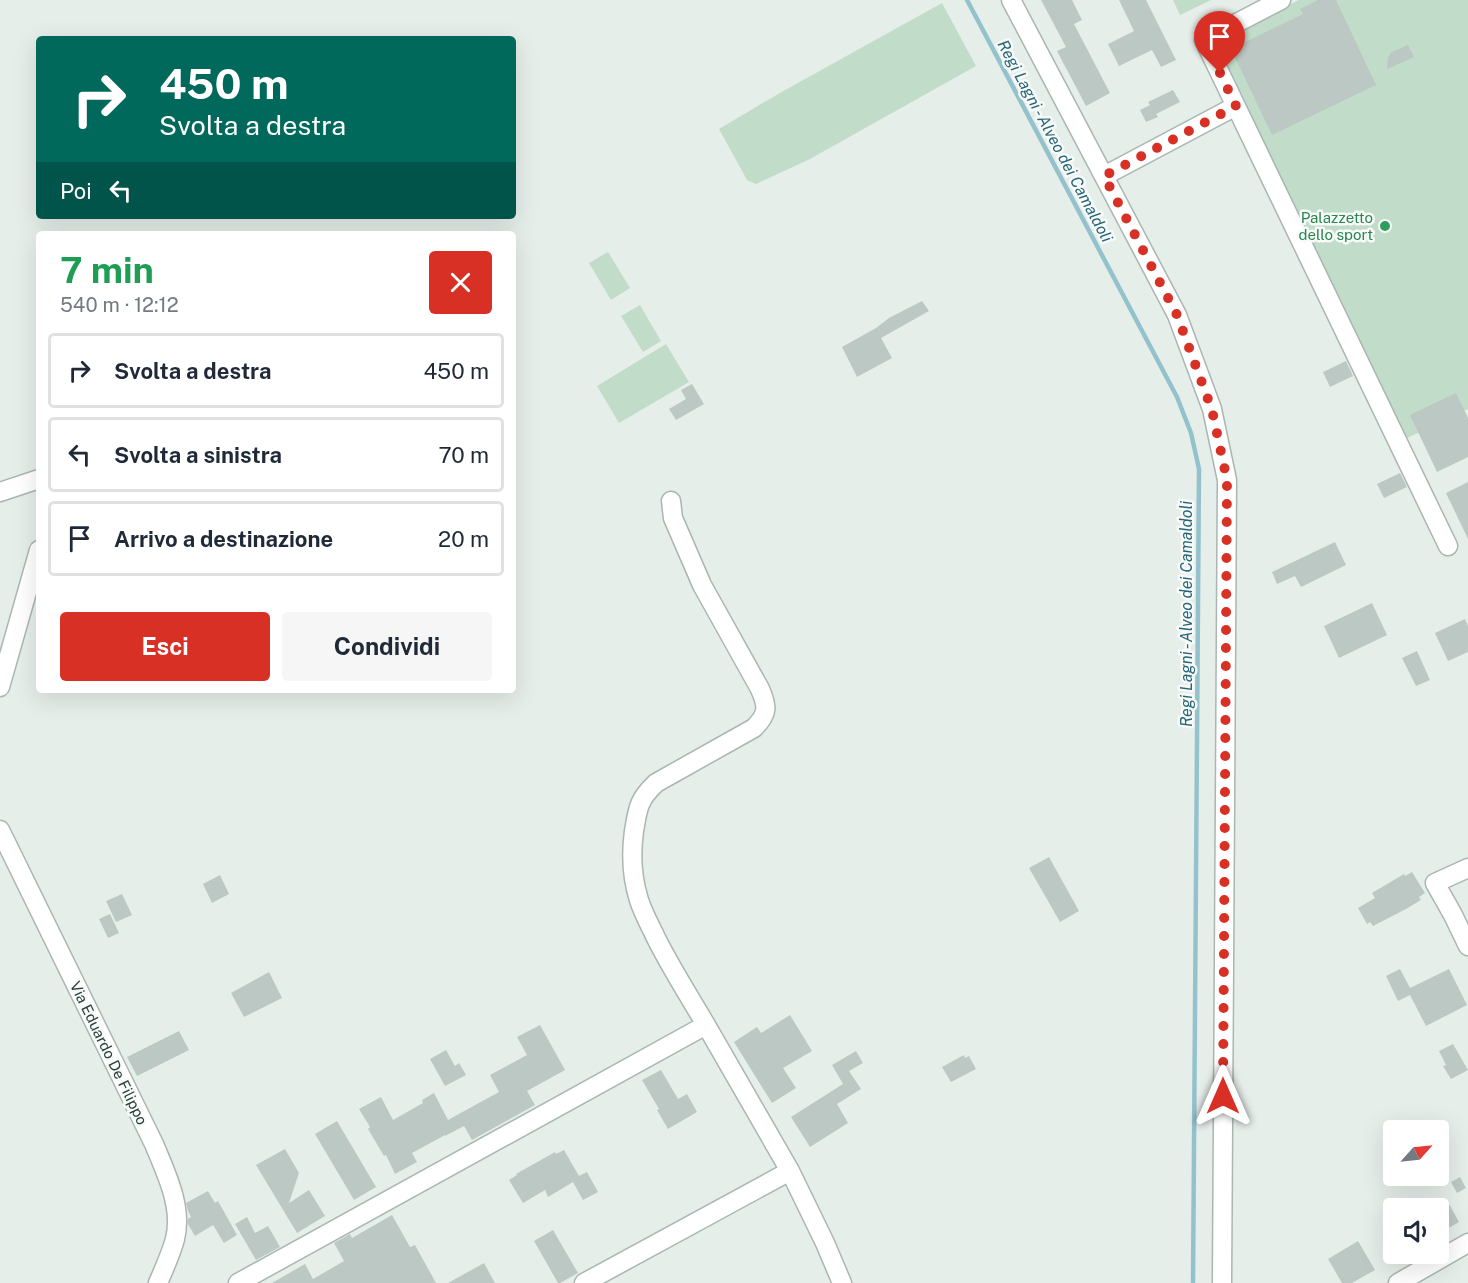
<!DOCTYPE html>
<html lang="it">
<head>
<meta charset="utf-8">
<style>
	body { margin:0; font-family:"Public Sans",sans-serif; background:#f6f6f7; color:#1f2937; height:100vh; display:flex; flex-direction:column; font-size:22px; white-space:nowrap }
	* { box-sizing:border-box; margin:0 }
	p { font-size:20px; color:#747a83 }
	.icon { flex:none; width:33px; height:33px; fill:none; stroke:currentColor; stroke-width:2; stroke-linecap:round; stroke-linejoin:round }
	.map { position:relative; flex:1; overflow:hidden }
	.side { position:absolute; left:36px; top:231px; width:480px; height:462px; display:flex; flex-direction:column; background:#fff; border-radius:6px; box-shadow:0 6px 24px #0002 }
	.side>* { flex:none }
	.hud { position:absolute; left:36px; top:36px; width:480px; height:183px; border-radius:6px; box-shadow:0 6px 24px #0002; background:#00695c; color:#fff; overflow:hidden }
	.needle { width:39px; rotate:63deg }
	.controls { position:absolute; left:1383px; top:1120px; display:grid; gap:12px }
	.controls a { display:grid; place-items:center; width:66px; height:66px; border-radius:6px; background:#fff; box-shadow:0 6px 24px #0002; font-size:30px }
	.pin { position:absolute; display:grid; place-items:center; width:51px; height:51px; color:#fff; margin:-62px -26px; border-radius:50% 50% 50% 0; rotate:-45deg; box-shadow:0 0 6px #0007 }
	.pin .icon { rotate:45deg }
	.me { position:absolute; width:66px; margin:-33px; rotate:0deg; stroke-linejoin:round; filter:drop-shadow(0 0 4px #0008) }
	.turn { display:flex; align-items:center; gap:21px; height:126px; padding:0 24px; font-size:27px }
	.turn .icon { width:78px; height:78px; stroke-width:2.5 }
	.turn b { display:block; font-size:42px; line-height:51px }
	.then { display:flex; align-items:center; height:57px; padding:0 24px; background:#0003; gap:12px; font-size:22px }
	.round { display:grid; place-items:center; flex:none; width:63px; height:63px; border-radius:6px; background:#f6f6f7 }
	.headline { display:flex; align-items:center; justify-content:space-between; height:102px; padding:0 24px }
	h1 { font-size:36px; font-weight:700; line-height:45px; color:#1e9e55 }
	.button { display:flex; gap:12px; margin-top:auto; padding:12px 24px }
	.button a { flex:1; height:69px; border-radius:6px; background:#d93025; color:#fff; font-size:24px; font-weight:700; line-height:69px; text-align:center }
	.button a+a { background:#f6f6f7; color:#1f2937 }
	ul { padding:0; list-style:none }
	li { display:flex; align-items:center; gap:18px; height:75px; margin:0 12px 9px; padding:0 12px; border:3px solid #e0e1e3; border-radius:6px }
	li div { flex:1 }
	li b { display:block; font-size:22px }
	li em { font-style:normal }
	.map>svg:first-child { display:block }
</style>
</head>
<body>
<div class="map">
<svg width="1468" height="1283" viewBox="0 0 1468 1283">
	<rect width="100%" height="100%" fill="#e6eeea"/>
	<path fill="#c2dcca" d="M 1173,0 L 1211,0 L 1180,15 Z
		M 1299,0 L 1468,0 L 1468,409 L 1405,439 L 1212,43 Z
		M 942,3 L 976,66 L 810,159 L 756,184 L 747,180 L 719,129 L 778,94 Z
		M 608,252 L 630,288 L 611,300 L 589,263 Z
		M 640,305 L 661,341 L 643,352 L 621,316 Z
		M 666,344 L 689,382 L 619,423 L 597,386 Z"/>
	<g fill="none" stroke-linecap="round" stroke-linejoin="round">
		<path stroke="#94c2cc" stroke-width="4.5" d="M 967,0 L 1177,397 L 1191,433 L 1199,469 L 1193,1283"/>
	</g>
	<path fill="#bcc8c4" d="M 1041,0 L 1072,0 L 1082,20 L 1074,24 L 1110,93 L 1086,106 L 1057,51 L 1066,47 Z
		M 1119,0 L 1146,0 L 1176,60 L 1161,67 L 1152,50 L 1119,66 L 1108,44 L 1134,31 Z
		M 1318,0 L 1336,0 L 1376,85 L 1272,135 L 1231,49 L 1303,14 L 1300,9 Z
		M 1408,45 L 1414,57 L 1387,69 L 1388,57 L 1392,52 Z
		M 1173,90 L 1180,102 L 1156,114 L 1158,117 L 1146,122 L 1140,110 L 1150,105 L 1148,102 Z
		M 922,301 L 929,311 L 881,338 L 892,358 L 857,377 L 842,347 L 876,328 L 889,318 Z
		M 1346,361 L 1353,376 L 1330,387 L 1323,372 Z
		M 692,384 L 704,404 L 676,420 L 669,409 L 686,399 L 681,390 Z
		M 1456,393 L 1468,418 L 1468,457 L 1437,472 L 1410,415 Z
		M 1400,473 L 1407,487 L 1384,498 L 1377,484 Z
		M 1468,482 L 1468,539 L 1446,493 Z
		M 1335,542 L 1346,565 L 1301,587 L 1295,576 L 1277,584 L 1272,572 Z
		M 1372,603 L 1387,635 L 1339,658 L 1324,626 Z
		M 1465,619 L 1468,626 L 1468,652 L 1448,661 L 1435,633 Z
		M 1417,651 L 1430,680 L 1416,686 L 1402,658 Z
		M 1049,857 L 1079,911 L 1060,922 L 1029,868 Z
		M 1412,872 L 1425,893 L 1419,897 L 1421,900 L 1406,909 L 1373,926 L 1370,922 L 1367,924 L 1358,908 L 1375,898 L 1372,893 L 1404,874 L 1405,876 Z
		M 220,875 L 229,894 L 212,903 L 203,884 Z
		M 122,894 L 132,915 L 116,922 L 106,901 Z
		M 110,914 L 119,933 L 108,938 L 99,919 Z
		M 1400,969 L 1410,988 L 1449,969 L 1467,1005 L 1426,1026 L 1410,995 L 1398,1001 L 1386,976 Z
		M 269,972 L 282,998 L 244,1017 L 231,993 Z
		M 790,1015 L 812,1051 L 783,1068 L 796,1088 L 772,1103 L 734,1042 L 757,1027 L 761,1033 Z
		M 540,1025 L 565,1070 L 527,1091 L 535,1105 L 472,1140 L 464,1126 L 445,1136 L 445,1135 L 412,1153 L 417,1162 L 395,1174 L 386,1155 L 384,1156 L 368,1129 L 370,1127 L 359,1109 L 381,1097 L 393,1120 L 423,1103 L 422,1100 L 434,1093 L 448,1120 L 499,1092 L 490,1075 L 527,1055 L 517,1037 Z
		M 179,1031 L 189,1050 L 137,1076 L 127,1057 Z
		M 1453,1044 L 1468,1070 L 1451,1079 L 1443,1066 L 1446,1065 L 1439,1051 Z
		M 446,1050 L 455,1066 L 459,1063 L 466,1075 L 445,1086 L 430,1059 Z
		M 856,1051 L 863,1063 L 849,1071 L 861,1089 L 837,1104 L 848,1123 L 810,1147 L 791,1117 L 843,1084 L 832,1065 Z
		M 964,1055 L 965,1058 L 969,1056 L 976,1069 L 951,1082 L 942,1067 Z
		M 661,1070 L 678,1099 L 687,1094 L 697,1112 L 668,1129 L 657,1110 L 659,1109 L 642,1080 Z
		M 337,1121 L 376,1187 L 354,1200 L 315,1134 Z
		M 285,1149 L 299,1173 L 289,1203 L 309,1190 L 325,1216 L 297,1233 L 256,1165 Z
		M 564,1150 L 579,1176 L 587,1172 L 598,1192 L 583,1200 L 573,1182 L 548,1197 L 545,1190 L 523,1203 L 509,1180 L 517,1175 L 516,1174 L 555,1152 L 556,1154 Z
		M 1460,1177 L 1466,1188 L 1457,1193 L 1451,1182 Z
		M 208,1191 L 215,1203 L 218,1201 L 237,1235 L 224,1243 L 213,1225 L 195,1236 L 188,1224 L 188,1219 L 191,1217 L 188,1211 L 186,1203 Z
		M 1448,1202 L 1459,1222 L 1438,1234 L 1438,1208 Z
		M 392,1215 L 410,1247 L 415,1245 L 436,1283 L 272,1283 L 305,1264 L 313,1279 L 344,1261 L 334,1243 L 350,1234 L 352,1238 Z
		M 247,1217 L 255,1233 L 268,1226 L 280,1247 L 256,1260 L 235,1224 Z
		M 553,1230 L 578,1273 L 560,1283 L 558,1283 L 534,1241 Z
		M 1358,1241 L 1375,1270 L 1352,1283 L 1342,1283 L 1328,1259 Z
		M 484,1263 L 495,1283 L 448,1283 Z"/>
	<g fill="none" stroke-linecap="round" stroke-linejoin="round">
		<defs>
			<path id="minor" d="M 1011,0 L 1177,315 L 1212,409 L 1227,480 L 1222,1283
				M 1281,0 L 1204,40 L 1448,546
				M 1104,176 L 1236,106
				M 0,492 L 39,479
				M 671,501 L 673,518 L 702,585 L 760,689 C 768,707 768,714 754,728 L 656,783 C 638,800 638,808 634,831 C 631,853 632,878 639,900 C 643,913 650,925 656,938 C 671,968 689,996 706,1025
				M 0,687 L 39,550
				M 0,830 L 154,1144 C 166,1173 183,1207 175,1239 C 171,1254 164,1269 158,1283
				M 1468,868 L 1435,883 L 1453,915 L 1468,946
				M 790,1171 L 825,1243 L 842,1283
				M 238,1283 L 706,1025 L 790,1171 L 584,1283
				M 1398,1283 L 1468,1243"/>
		</defs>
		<use href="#minor" stroke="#a9b6b1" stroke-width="21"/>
		<use href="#minor" stroke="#fff" stroke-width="18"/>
	</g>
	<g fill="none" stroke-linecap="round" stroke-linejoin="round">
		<path stroke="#d93025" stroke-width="10" stroke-dasharray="0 18" d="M 1220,73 L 1236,106 L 1104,176 L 1177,315 L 1212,410 L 1227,480 L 1223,1096"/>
	</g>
	<circle fill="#2e9e5b" stroke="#f7faf8" stroke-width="2" cx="1385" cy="226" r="6"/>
	<g text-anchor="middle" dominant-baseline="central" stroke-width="5" stroke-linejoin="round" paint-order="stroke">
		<g font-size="15" fill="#27864d" stroke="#f7faf8" text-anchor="end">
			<text x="1373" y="217">Palazzetto<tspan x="1373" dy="17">dello sport</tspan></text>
		</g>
		<g font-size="15" fill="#273e39" stroke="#f7faf8">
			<text transform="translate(109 1053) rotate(64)">Via Eduardo De Filippo</text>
		</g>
		<g font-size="16" font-style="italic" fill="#266575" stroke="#f7faf8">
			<text transform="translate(1055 141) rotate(62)">Regi Lagni - Alveo dei Camaldoli</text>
			<text transform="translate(1186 614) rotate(-90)">Regi Lagni - Alveo dei Camaldoli</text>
		</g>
	</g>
</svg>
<div class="controls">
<a><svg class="needle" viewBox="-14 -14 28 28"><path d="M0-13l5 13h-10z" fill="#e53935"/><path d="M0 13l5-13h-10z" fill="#747a83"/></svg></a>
<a><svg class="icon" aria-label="sound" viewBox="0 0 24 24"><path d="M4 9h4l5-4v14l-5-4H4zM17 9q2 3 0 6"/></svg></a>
</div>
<div class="pin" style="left:1220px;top:73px;background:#d93025"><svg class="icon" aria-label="arrive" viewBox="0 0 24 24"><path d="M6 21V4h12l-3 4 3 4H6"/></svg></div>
<svg class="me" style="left:1223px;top:1096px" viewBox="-20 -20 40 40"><path d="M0-17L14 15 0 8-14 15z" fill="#d93025" stroke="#fff" stroke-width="4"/></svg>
<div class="hud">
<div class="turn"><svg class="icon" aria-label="right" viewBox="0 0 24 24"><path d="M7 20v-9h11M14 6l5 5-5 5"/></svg><div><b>450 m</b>Svolta a destra</div></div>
<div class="then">Poi<svg class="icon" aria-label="left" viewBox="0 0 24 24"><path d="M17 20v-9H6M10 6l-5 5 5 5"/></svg></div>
</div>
<section class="side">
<div class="headline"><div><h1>7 min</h1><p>540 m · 12:12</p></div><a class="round" style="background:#d93025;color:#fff"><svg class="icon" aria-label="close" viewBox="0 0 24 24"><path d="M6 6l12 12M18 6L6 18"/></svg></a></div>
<ul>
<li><svg class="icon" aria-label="right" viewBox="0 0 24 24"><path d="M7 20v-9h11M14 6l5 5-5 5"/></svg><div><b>Svolta a destra</b></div><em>450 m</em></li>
<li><svg class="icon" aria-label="left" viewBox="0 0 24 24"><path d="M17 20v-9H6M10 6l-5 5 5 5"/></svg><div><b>Svolta a sinistra</b></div><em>70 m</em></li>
<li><svg class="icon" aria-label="arrive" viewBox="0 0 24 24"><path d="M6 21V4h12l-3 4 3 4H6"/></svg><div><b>Arrivo a destinazione</b></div><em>20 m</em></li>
</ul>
<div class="button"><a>Esci</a><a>Condividi</a></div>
</section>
</div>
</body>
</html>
